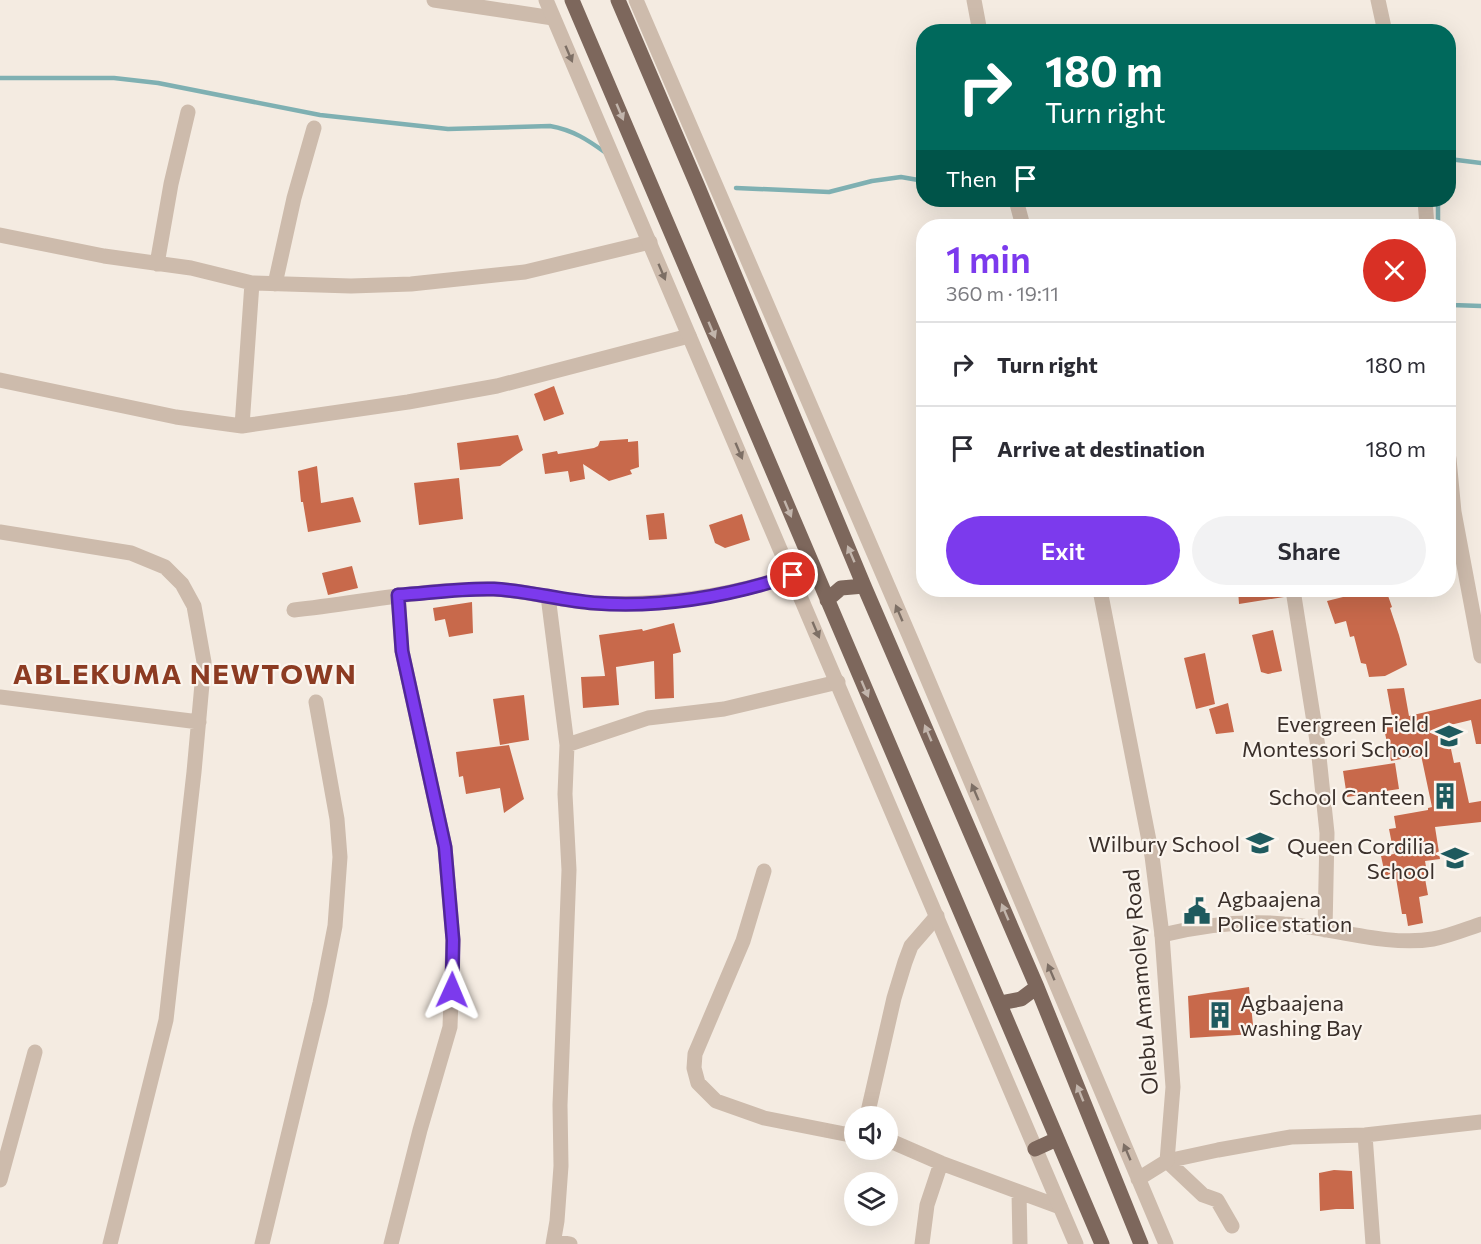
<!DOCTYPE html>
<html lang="en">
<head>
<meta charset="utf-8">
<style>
	body { margin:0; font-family:Commissioner,sans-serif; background:#f2f2f3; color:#2b2b33; height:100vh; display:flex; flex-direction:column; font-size:22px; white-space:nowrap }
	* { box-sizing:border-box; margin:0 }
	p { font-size:20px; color:#7c7c81 }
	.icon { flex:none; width:33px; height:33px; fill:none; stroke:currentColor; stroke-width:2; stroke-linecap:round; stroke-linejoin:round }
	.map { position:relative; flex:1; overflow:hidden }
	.panel { position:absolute; left:916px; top:219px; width:540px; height:378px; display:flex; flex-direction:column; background:#fff; border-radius:24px; box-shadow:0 6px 24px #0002 }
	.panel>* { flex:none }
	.guide { position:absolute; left:916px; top:24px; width:540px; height:183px; border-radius:24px; box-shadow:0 6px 24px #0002; background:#00695c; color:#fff; overflow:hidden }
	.controls { position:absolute; left:844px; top:1106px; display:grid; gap:12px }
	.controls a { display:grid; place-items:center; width:54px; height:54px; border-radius:50%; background:#fff; box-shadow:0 6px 24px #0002; font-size:30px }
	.pin { position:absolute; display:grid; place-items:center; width:51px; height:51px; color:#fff; margin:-26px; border:3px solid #fff; border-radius:50%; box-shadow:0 2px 6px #0007 }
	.me { position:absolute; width:66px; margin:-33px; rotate:1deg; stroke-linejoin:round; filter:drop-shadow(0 0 4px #0008) }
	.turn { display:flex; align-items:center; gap:21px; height:126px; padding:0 30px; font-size:27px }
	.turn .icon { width:78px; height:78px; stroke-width:2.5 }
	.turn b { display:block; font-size:42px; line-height:51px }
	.then { display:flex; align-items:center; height:57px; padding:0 30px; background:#0003; gap:12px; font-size:22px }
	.round { display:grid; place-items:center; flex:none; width:63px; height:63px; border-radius:32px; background:#f2f2f3 }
	.summary { display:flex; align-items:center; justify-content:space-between; height:102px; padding:0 30px }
	h1 { font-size:36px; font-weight:600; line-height:45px; color:#7c3aed }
	.cta { display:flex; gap:12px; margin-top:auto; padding:12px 30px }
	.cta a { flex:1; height:69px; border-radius:36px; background:#7c3aed; color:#fff; font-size:24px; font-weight:600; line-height:69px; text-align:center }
	.cta a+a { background:#f2f2f3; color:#2b2b33 }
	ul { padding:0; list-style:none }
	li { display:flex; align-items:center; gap:18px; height:84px; padding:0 30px; border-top:2px solid #e1e1e2 }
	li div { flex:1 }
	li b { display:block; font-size:22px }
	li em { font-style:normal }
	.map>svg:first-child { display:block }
</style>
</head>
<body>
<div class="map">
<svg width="1481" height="1244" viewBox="0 0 1481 1244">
	<rect width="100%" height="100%" fill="#f4ebe1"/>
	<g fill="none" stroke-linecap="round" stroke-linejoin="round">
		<path stroke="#7fb0b2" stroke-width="4.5" d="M 0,78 L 114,78 L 158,83 L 320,115 L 448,129 L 550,126 C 573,130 588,140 606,153
			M 1449,159 L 1481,163
			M 736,188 L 829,192 L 872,181 L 901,177 L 924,181
			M 1438,200 L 1438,226
			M 1449,300 L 1452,305 L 1481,306"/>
	</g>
	<path fill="#c8694b" d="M 554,386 L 564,414 L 544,421 L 534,394 Z
		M 518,435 L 523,450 L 500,466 L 460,470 L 457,443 Z
		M 628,439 L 628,442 L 638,441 L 639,467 L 630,470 L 632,474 L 609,481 L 583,464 L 585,479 L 570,482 L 568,471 L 545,474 L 542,454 L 557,451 L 558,454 L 594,448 L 598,446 L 600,441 Z
		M 317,466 L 321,503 L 353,497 L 361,522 L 308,532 L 303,502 L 301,502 L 298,471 Z
		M 459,478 L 463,519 L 419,525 L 414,483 Z
		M 664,513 L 667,539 L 649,540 L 646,515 Z
		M 742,514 L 750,540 L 725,548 L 715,543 L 709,525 Z
		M 352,566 L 358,588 L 328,595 L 322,573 Z
		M 1238,590 L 1284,590 L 1284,597 L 1239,604 Z
		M 1371,590 L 1386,590 L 1392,607 L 1390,608 L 1399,635 L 1407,665 L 1385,676 L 1369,677 L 1366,664 L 1361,663 L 1354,636 L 1350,637 L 1346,621 L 1335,624 L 1327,601 Z
		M 472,602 L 473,633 L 449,637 L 445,619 L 435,621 L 433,608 Z
		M 674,623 L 681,652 L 673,654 L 674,698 L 655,699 L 654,661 L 616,667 L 619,705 L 583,708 L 581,677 L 605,676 L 599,635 L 642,629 L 643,631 Z
		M 1273,630 L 1282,671 L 1268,674 L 1261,672 L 1252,635 Z
		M 1205,653 L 1215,704 L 1196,709 L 1184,658 Z
		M 1404,688 L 1409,716 L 1481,699 L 1481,744 L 1476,744 L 1471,720 L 1446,726 L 1454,763 L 1460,762 L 1469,803 L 1481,801 L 1481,822 L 1435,827 L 1440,859 L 1425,861 L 1427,872 L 1424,873 L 1428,895 L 1419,897 L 1423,923 L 1408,926 L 1406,914 L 1402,914 L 1396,878 L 1386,879 L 1381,856 L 1394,854 L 1389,829 L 1396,828 L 1394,816 L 1428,810 L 1428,808 L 1432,807 L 1421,755 L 1391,761 L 1383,724 L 1393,722 L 1387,689 Z
		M 524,695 L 529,740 L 500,745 L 493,699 Z
		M 1228,703 L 1234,732 L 1216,734 L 1209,709 Z
		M 509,745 L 524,799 L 504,813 L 500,788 L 466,794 L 463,776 L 459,777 L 456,752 Z
		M 1395,763 L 1399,789 L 1347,797 L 1343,771 Z
		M 1249,987 L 1254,1034 L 1190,1038 L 1188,996 Z
		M 1334,1170 L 1352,1171 L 1354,1209 L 1336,1209 L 1320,1211 L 1319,1173 Z"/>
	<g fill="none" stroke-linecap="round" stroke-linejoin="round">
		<path stroke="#cdbbac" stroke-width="15" d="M 434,0 L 553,18
			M 1378,0 L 1385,32
			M 1425,200 L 1427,226
			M 0,235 L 104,256 L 191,268 L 252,283 L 351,286 L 411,284 L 525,272 L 650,242
			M 157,264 L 171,184 L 188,112
			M 275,284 L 294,198 L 314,128
			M 0,380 L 176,417 L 242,426 L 408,402 L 497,386 L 689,336
			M 242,426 L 252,283
			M 1449,459 L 1454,512 L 1481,656
			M 0,532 L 131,553 L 165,567 L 182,584 L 194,606 L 204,662 L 194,772 L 166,1020 L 110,1244
			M 1293,590 L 1318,747 L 1327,833 L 1325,930
			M 548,596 L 567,745 L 565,794 L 569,870 L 560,1105 L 561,1166 L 557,1221 L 553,1244
			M 294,610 C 360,603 426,588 493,589 C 528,590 561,602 596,603 C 663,606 729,596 793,575
			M 0,697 L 199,722
			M 567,745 L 648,718 L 724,709 L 838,682
			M 764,871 L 743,941 L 695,1054 L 694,1068 L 698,1083 L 716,1101 L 764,1118 L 855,1136
			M 1162,935 C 1202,925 1242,920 1284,924 C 1330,927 1387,947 1433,939 C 1449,936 1466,929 1481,924
			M 867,1116 L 894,998 L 905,962 L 911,946 L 937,916
			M 1365,1135 L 1373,1244
			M 888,1142 L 895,1143 L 941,1163 L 1060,1207
			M 1167,1161 L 1218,1150 L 1291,1137 L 1365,1135 L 1481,1122
			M 1167,1161 L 1203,1195 L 1217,1200 L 1232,1226
			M 0,1180 L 35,1052
			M 1019,1192 L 1020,1244
			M 554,1241 L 570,1244
			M 262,1244 L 320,1003 L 335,926 L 340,857 L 337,819 L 316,702
			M 391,1244 L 420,1130 L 450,1027 L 453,940 L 445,847 L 402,651 L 398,595
			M 922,1244 L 927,1205 L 941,1163"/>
		<path stroke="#cdbbac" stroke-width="15" d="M 546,0 L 1076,1244
			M 636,0 L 912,642 L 1166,1244
			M 974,0 L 980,32
			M 1016,200 L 1023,226
			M 1100,590 L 1152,856 L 1162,935 L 1173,1087 L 1167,1161 L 1138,1179"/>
		<path stroke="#7d675c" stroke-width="15" d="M 572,0 L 1102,1244
			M 618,0 L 698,187 L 864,586 L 1037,987 L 1141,1244
			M 827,600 L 841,588 L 864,586
			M 1000,1003 L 1021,999 L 1037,987
			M 1035,1149 L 1057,1139"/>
	</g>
	<defs><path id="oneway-solid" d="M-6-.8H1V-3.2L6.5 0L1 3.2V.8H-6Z" transform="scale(1.5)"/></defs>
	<g fill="#7d6f65">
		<use href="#oneway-solid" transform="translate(569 54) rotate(67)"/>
		<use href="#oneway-solid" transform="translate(662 272) rotate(67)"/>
		<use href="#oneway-solid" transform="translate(739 451) rotate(67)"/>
		<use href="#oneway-solid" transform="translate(899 613) rotate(-113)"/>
		<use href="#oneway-solid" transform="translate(816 630) rotate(67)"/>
		<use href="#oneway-solid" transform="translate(975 792) rotate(-113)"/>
		<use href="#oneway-solid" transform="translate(1051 972) rotate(-113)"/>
		<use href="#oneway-solid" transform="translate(1127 1152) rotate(-113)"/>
	</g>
	<g fill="#c2b5ac">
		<use href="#oneway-solid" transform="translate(620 112) rotate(67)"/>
		<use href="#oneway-solid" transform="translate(712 330) rotate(67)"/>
		<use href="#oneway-solid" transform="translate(788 509) rotate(67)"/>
		<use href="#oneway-solid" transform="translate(851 554) rotate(-113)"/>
		<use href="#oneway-solid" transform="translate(865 689) rotate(67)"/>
		<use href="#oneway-solid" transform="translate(928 733) rotate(-113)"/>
		<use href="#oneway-solid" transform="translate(1005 912) rotate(-113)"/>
		<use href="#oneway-solid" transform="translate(1080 1093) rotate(-112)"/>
	</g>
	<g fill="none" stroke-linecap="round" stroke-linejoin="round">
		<defs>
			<path id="route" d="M 452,990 L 453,940 L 445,847 L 402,651 L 398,595 C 429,593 462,588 494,589 C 528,591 560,600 594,603 C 661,608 730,596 793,575"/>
		</defs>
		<use href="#route" stroke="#51269a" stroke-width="15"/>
		<use href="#route" stroke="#7c3aed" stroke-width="10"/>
	</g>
	<defs>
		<symbol id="school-bare" viewBox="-9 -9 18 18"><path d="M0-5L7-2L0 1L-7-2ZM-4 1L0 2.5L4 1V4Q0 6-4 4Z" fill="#1f5a5e" stroke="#fbf5ee" stroke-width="2.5" paint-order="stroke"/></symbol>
		<symbol id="building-bare" viewBox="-9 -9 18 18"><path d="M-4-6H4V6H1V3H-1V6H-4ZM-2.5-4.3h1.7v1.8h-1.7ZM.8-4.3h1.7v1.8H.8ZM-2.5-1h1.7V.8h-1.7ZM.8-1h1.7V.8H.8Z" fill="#1f5a5e" stroke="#fbf5ee" stroke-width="2.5" paint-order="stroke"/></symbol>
		<symbol id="civic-bare" viewBox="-9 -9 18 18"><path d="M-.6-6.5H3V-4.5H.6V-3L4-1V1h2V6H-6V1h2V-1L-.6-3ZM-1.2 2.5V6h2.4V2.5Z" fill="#1f5a5e" stroke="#fbf5ee" stroke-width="2.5" paint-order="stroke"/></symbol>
	</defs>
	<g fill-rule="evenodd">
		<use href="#school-bare" x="1430" y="717" width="38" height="38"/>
		<use href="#building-bare" x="1426" y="777" width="38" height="38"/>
		<use href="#school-bare" x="1241" y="824" width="38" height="38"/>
		<use href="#school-bare" x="1436" y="839" width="38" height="38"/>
		<use href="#civic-bare" x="1178" y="892" width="38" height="38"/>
		<use href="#building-bare" x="1201" y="996" width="38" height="38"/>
	</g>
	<g text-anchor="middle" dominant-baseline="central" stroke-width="4.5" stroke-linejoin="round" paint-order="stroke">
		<g font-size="22" fill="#3b302b" stroke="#fbf5ee" text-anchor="end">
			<text x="1429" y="723">Evergreen Field<tspan x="1429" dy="25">Montessori School</tspan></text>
			<text x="1425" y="796">School Canteen</text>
			<text x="1240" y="843">Wilbury School</text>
			<text x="1435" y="845">Queen Cordilia<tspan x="1435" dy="25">School</tspan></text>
			<text x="1217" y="898" text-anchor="start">Agbaajena<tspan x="1217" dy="25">Police station</tspan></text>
			<text x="1240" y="1002" text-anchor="start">Agbaajena<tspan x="1240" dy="25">washing Bay</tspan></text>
		</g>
		<g font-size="22" fill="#3b302b" stroke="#fbf5ee">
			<text transform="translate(1140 982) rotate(-95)">Olebu Amamoley Road</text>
		</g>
		<g font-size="28" font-weight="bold" letter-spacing="1.5" fill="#8c3b22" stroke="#fbf5ee">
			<text x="185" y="673">ABLEKUMA NEWTOWN</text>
		</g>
	</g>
</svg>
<div class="controls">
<a><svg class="icon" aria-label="sound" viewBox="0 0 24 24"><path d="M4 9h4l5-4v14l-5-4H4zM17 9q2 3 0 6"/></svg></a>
<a><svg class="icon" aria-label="layers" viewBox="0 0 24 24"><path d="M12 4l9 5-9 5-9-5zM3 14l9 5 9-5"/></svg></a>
</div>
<div class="pin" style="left:793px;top:575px;background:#d93025"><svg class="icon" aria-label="arrive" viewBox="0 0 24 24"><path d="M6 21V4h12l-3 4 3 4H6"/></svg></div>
<svg class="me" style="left:452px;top:990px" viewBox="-20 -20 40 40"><path d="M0-17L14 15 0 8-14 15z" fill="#7c3aed" stroke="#fff" stroke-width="4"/></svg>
<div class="guide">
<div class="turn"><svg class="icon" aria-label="right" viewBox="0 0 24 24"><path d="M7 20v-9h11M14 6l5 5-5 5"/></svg><div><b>180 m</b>Turn right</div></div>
<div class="then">Then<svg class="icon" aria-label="arrive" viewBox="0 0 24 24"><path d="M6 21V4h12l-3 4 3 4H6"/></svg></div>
</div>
<section class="panel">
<div class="summary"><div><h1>1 min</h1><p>360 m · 19:11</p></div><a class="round" style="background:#d93025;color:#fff"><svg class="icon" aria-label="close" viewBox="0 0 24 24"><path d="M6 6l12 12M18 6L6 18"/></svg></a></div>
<ul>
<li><svg class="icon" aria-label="right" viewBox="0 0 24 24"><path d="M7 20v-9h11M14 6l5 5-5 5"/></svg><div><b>Turn right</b></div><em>180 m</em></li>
<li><svg class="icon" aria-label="arrive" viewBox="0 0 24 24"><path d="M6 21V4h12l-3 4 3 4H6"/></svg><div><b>Arrive at destination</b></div><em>180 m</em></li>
</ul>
<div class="cta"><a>Exit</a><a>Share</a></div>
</section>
</div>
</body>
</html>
